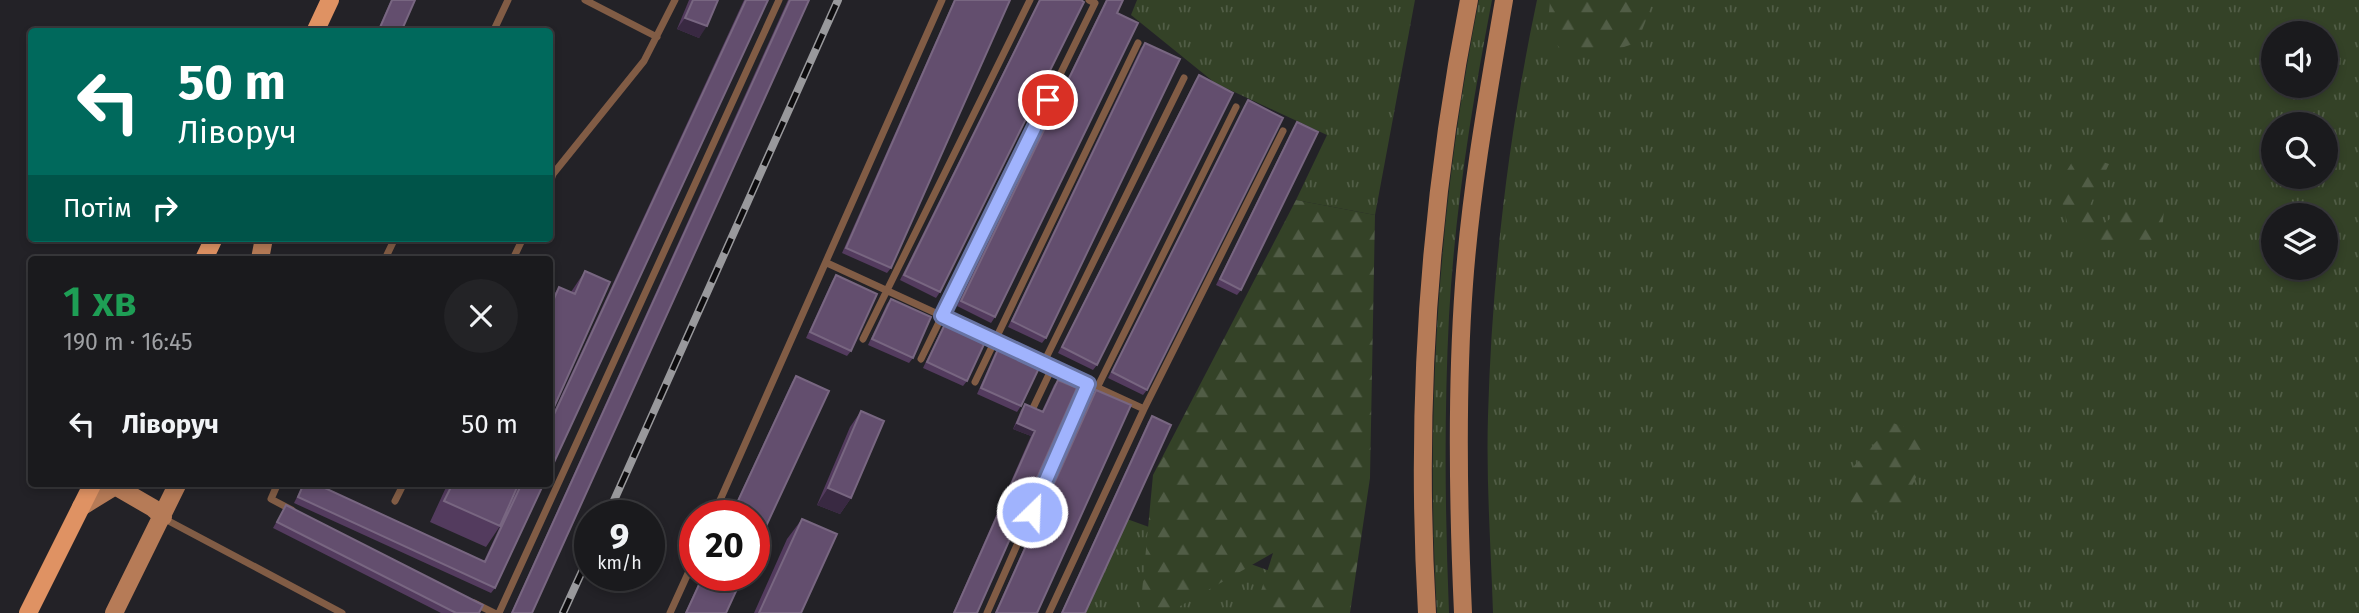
<!DOCTYPE html>
<html lang="uk">
<head>
<meta charset="utf-8">
<style>
	body { margin:0; font-family:"Fira Sans",sans-serif; background:#232326; color:#f1f3f6; height:100vh; display:flex; flex-direction:column; font-size:26px; white-space:nowrap }
	* { box-sizing:border-box; margin:0 }
	p { font-size:23px; color:#9fa1a4 }
	.icon { flex:none; width:38px; height:38px; fill:none; stroke:currentColor; stroke-width:2; stroke-linecap:round; stroke-linejoin:round }
	.map { position:relative; flex:1; overflow:hidden }
	.panel { position:absolute; left:28px; top:256px; width:525px; height:231px; display:flex; flex-direction:column; background:#1a1a1d; border-radius:7px; box-shadow:0 4px 10px #0003,0 0 0 2px #38383b }
	.panel>* { flex:none }
	.guide { position:absolute; left:28px; top:28px; width:525px; height:214px; border-radius:7px; box-shadow:0 4px 10px #0003,0 0 0 2px #38383b; background:#00695c; color:#fff; overflow:hidden }
	.fabs { position:absolute; left:2261px; top:21px; display:grid; gap:14px }
	.fabs a { display:grid; place-items:center; width:77px; height:77px; border-radius:50%; background:#1a1a1d; box-shadow:0 4px 10px #0003,0 0 0 2px #38383b; font-size:35px }
	.speed { position:absolute; left:574px; top:500px; display:flex; gap:14px; font-size:35px; font-weight:700; text-align:center }
	.speed>* { display:grid; place-content:center; width:91px; height:91px; border-radius:50%; background:#1a1a1d; box-shadow:0 4px 10px #0003,0 0 0 2px #38383b; line-height:1 }
	.speed small { font-size:18px; font-weight:400 }
	.speed .limit { border:10px solid #d22; background:#fff; color:#111 }
	.pin { position:absolute; display:grid; place-items:center; width:60px; height:60px; color:#fff; margin:-30px; border:4px solid #fff; border-radius:50%; box-shadow:0 2px 7px #0007 }
	.me { position:absolute; width:77px; margin:-38px; rotate:24deg; stroke-linejoin:round; filter:drop-shadow(0 0 5px #0008) }
	.turn { display:flex; align-items:center; gap:24px; height:147px; padding:0 35px; font-size:32px }
	.turn .icon { width:91px; height:91px; stroke-width:2.5 }
	.turn b { display:block; font-size:49px; line-height:60px }
	.then { display:flex; align-items:center; height:66px; padding:0 35px; background:#0003; gap:14px; font-size:26px }
	.round { display:grid; place-items:center; flex:none; width:74px; height:74px; border-radius:37px; background:#232326 }
	.headline { display:flex; align-items:center; justify-content:space-between; height:119px; padding:0 35px }
	h1 { font-size:42px; font-weight:600; line-height:52px; color:#1e9e55 }
	ul { padding:0; list-style:none }
	li { display:flex; align-items:center; gap:21px; height:98px; padding:0 35px }
	li div { flex:1 }
	li b { display:block; font-size:26px }
	li em { font-style:normal }
	.map>svg:first-child { display:block }
</style>
</head>
<body>
<div class="map">
<svg width="2359" height="613" viewBox="0 0 2359 613">
	<defs>
		<pattern id="grass-tufts" width="24" height="20" patternUnits="userSpaceOnUse" patternTransform="scale(1.75)"><rect width="24" height="20" fill="#344227"/><path d="M3 7l-1-3M5 7V3M7 7l1-3M15 17l-1-3M17 17v-4M19 17l1-3" fill="none" stroke="#515d46"/></pattern>
		<pattern id="forest-firs" width="22" height="20" patternUnits="userSpaceOnUse" patternTransform="scale(1.75)"><rect width="22" height="20" fill="#344227"/><path d="M5 1l3.5 6h-7zM16 11l3.5 6h-7z" fill="#515d46"/></pattern>
	</defs>
	<rect width="100%" height="100%" fill="#232227"/>
	<path fill="url(#grass-tufts)" fill-rule="evenodd" d="M 1137,0 L 1415,0 L 1375,215 L 1296,200 L 1327,135 L 1215,83 L 1131,15 Z
		M 1479,0 L 1492,0 C 1472,104 1455,209 1449,316 C 1444,415 1445,514 1449,613 L 1437,613 C 1425,408 1439,202 1479,0 Z
		M 1537,0 L 2359,0 L 2359,613 L 1493,613 C 1491,548 1486,482 1488,416 C 1492,276 1508,137 1537,0 ZM 2273,33 L 2326,33 L 2326,86 L 2273,86 ZM 2273,124 L 2326,124 L 2326,177 L 2273,177 ZM 2273,215 L 2326,215 L 2326,268 L 2273,268 Z
		M 1127,519 L 1347,599 L 1348,613 L 1084,613 Z"/>
	<path fill="url(#forest-firs)" d="M 1550,0 L 1648,0 L 1648,15 L 1637,43 C 1607,51 1566,72 1550,33 C 1546,24 1550,9 1550,0 Z
		M 2077,154 L 2109,164 L 2090,205 L 2103,225 L 2122,208 L 2164,210 L 2161,242 L 2087,244 L 2067,222 L 2058,185 Z
		M 1296,200 L 1375,215 L 1370,478 L 1350,613 L 1254,613 L 1273,553 L 1168,613 L 1140,613 L 1153,475 Z
		M 1893,423 L 1934,437 L 1900,513 L 1853,512 L 1845,476 Z"/>
	<g fill="none" stroke-linecap="round" stroke-linejoin="round">
		<path stroke="#815c45" stroke-width="7" d="M 585,0 L 657,37
			M 493,32 L 508,0
			M 550,183 L 553,174 L 644,61 L 675,0
			M 385,259 L 395,238
			M 513,259 L 523,238
			M 827,263 L 1144,409 L 1049,613
			M 863,339 L 1030,0
			M 921,359 L 1095,3 L 1089,0
			M 1043,364 L 1184,78
			M 975,382 L 1138,43
			M 1097,388 L 1236,107
			M 1033,408 L 1052,368
			M 1144,409 L 1283,131
			M 278,483 L 271,499 L 292,510
			M 395,501 L 404,483
			M 713,516 L 942,0
			M 163,518 L 342,613
			M 474,603 L 494,613
			M 499,613 L 779,0
			M 670,613 L 695,558
			M 987,613 L 1088,384"/>
		<path stroke="#b67b57" stroke-width="18" d="M 260,259 L 264,238
			M 81,507 L 115,486 L 153,508 L 163,517
			M 114,613 L 178,483
			M 1427,613 C 1415,408 1429,202 1469,0
			M 1463,613 C 1458,503 1456,394 1464,284 C 1471,188 1488,94 1504,0"/>
		<path stroke="#df9263" stroke-width="18" d="M 315,32 L 330,0
			M 204,259 L 214,238
			M 28,613 L 93,483"/>
		<defs>
			<path id="rail" d="M 607,516 L 838,0
				M 563,613 L 590,554"/>
		</defs>
		<use href="#rail" stroke="#99999c" stroke-width="8"/>
		<use href="#rail" stroke="#0d0c0e" stroke-width="5" stroke-dasharray="16" stroke-linecap="butt"/>
	</g>
	<path fill="#533b5e" d="M 391,0 L 415,0 L 401,32 L 377,32 Z
		M 689,0 L 718,0 L 699,38 L 677,29 Z
		M 744,0 L 768,0 L 550,471 L 550,420 Z
		M 788,0 L 809,0 L 532,613 L 511,613 Z
		M 954,0 L 1010,0 L 891,268 L 887,273 L 842,253 Z
		M 1039,0 L 1081,0 L 940,292 L 936,298 L 900,280 Z
		M 1106,0 L 1123,0 L 1117,13 L 995,317 L 991,323 L 957,306 Z
		M 1145,43 L 1046,338 L 1042,343 L 1008,327 L 1141,48 Z
		M 1199,75 L 1097,365 L 1093,370 L 1058,353 L 1195,81 Z
		M 1248,100 L 1147,390 L 1143,395 L 1108,378 L 1244,106 Z
		M 1297,122 L 1241,290 L 1237,295 L 1216,285 L 1293,128 Z
		M 585,271 L 550,416 L 550,300 L 559,287 L 571,292 Z
		M 836,275 L 851,351 L 847,356 L 806,338 L 832,281 Z
		M 891,299 L 913,358 L 909,363 L 868,345 L 887,304 Z
		M 946,322 L 967,381 L 963,386 L 923,368 L 942,328 Z
		M 999,347 L 1021,406 L 1017,412 L 977,394 L 995,353 Z
		M 796,376 L 754,516 L 730,516 L 792,382 Z
		M 1058,380 L 977,613 L 953,613 L 1031,436 L 1013,429 L 1021,410 L 1025,404 L 1042,411 L 1054,385 Z
		M 1096,390 L 1037,613 L 995,613 L 1092,395 Z
		M 861,411 L 851,498 L 840,514 L 817,505 L 850,427 Z
		M 1152,416 L 1085,613 L 1061,613 L 1148,422 Z
		M 304,483 L 314,483 L 484,561 L 520,483 L 544,483 L 495,588 L 491,593 L 294,503 Z
		M 448,483 L 519,483 L 500,526 L 486,547 L 430,522 Z
		M 286,505 L 479,613 L 441,613 L 273,528 Z
		M 802,519 L 801,613 L 754,613 L 787,539 Z
		M 702,576 L 743,576 L 726,613 L 685,613 Z"/>
	<path fill="#392942" d="M 685,18 L 707,26 L 699,38 L 677,29 Z
		M 1017,423 L 1035,431 L 1031,436 L 1013,429 Z
		M 828,488 L 851,498 L 840,514 L 817,505 Z"/>
	<path fill="#634e6e" stroke="#786681" stroke-width="2" d="M 392,0 L 415,0 L 401,32 L 378,32 Z
		M 693,0 L 718,0 L 707,26 L 685,18 Z
		M 746,0 L 768,0 L 550,471 L 550,423 Z
		M 790,0 L 809,0 L 532,613 L 512,613 Z
		M 955,0 L 1010,0 L 891,268 L 846,248 Z
		M 1040,0 L 1081,0 L 1084,2 L 940,292 L 904,275 Z
		M 1107,0 L 1123,0 L 1117,13 L 1138,23 L 995,317 L 961,301 Z
		M 1145,43 L 1180,59 L 1046,338 L 1012,321 Z
		M 1199,75 L 1233,93 L 1097,365 L 1062,347 Z
		M 1248,100 L 1283,118 L 1147,390 L 1112,372 Z
		M 1297,122 L 1318,132 L 1241,290 L 1220,279 Z
		M 585,271 L 610,282 L 550,416 L 550,308 L 559,287 L 575,294 Z
		M 836,275 L 877,294 L 851,351 L 810,332 Z
		M 891,299 L 931,317 L 913,358 L 872,339 Z
		M 946,322 L 986,340 L 967,381 L 927,362 Z
		M 999,347 L 1040,366 L 1021,406 L 981,388 Z
		M 796,376 L 829,391 L 754,552 L 754,516 L 731,516 Z
		M 1058,380 L 1077,388 L 977,613 L 954,613 L 1035,431 L 1017,423 L 1025,404 L 1043,412 Z
		M 1096,390 L 1131,405 L 1037,613 L 996,613 Z
		M 861,411 L 884,421 L 851,498 L 828,488 Z
		M 1152,416 L 1171,425 L 1085,613 L 1062,613 Z
		M 304,483 L 314,483 L 485,562 L 522,483 L 544,483 L 495,588 L 298,497 Z
		M 453,483 L 519,483 L 500,526 L 444,501 Z
		M 286,505 L 483,605 L 479,613 L 456,613 L 277,522 Z
		M 802,519 L 837,534 L 801,613 L 759,613 Z
		M 703,576 L 743,576 L 726,613 L 686,613 Z"/>
	<g fill="none" stroke-linecap="round" stroke-linejoin="round">
		<defs>
			<path id="route" d="M 1032,512 L 1088,384 L 942,316 L 1048,100"/>
		</defs>
		<use href="#route" stroke="#6874a4" stroke-width="18"/>
		<use href="#route" stroke="#a0b3fd" stroke-width="12"/>
	</g>
</svg>
<div class="fabs">
<a><svg class="icon" aria-label="sound" viewBox="0 0 24 24"><path d="M4 9h4l5-4v14l-5-4H4zM17 9q2 3 0 6"/></svg></a>
<a><svg class="icon" aria-label="search" viewBox="0 0 24 24"><circle cx="10" cy="10" r="6"/><path d="M15 15l6 6"/></svg></a>
<a><svg class="icon" aria-label="layers" viewBox="0 0 24 24"><path d="M12 4l9 5-9 5-9-5zM3 14l9 5 9-5"/></svg></a>
</div>
<div class="speed"><div>9<small>km/h</small></div><div class="limit">20</div></div>
<div class="pin" style="left:1048px;top:100px;background:#d93025"><svg class="icon" aria-label="arrive" viewBox="0 0 24 24"><path d="M6 21V4h12l-3 4 3 4H6"/></svg></div>
<svg class="me" style="left:1032px;top:512px" viewBox="-20 -20 40 40"><circle r="17" fill="#a0b3fd" stroke="#fff" stroke-width="3"/><path d="M0-11L8 9 0 5-8 9z" fill="#fff"/></svg>
<div class="guide">
<div class="turn"><svg class="icon" aria-label="left" viewBox="0 0 24 24"><path d="M17 20v-9H6M10 6l-5 5 5 5"/></svg><div><b>50 m</b>Ліворуч</div></div>
<div class="then">Потім<svg class="icon" aria-label="right" viewBox="0 0 24 24"><path d="M7 20v-9h11M14 6l5 5-5 5"/></svg></div>
</div>
<section class="panel">
<div class="headline"><div><h1>1 хв</h1><p>190 m · 16:45</p></div><a class="round"><svg class="icon" aria-label="close" viewBox="0 0 24 24"><path d="M6 6l12 12M18 6L6 18"/></svg></a></div>
<ul>
<li><svg class="icon" aria-label="left" viewBox="0 0 24 24"><path d="M17 20v-9H6M10 6l-5 5 5 5"/></svg><div><b>Ліворуч</b></div><em>50 m</em></li>
</ul>
</section>
</div>
</body>
</html>
